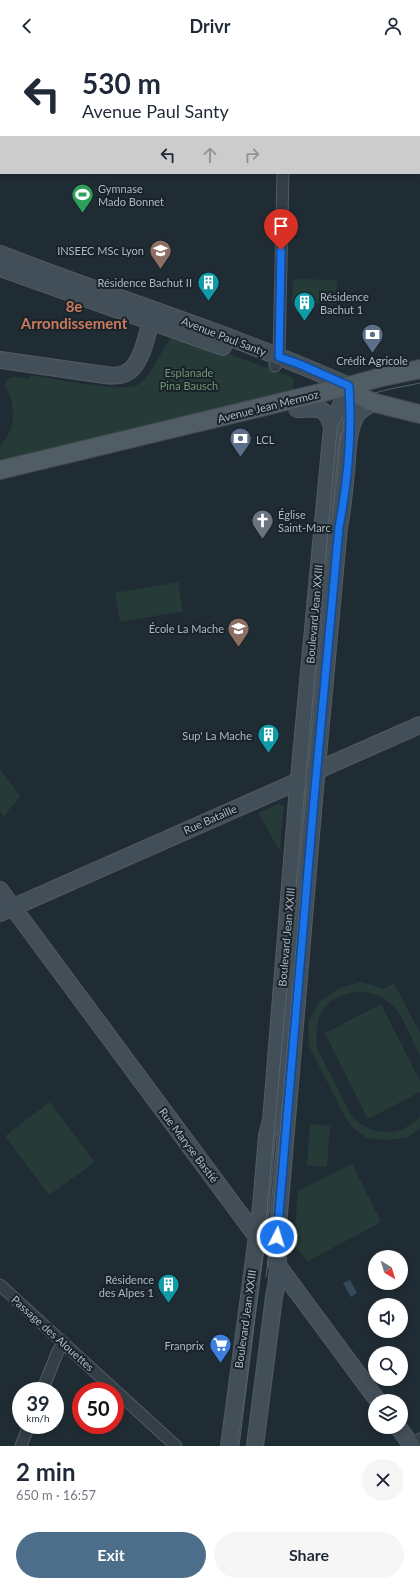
<!DOCTYPE html>
<html lang="en">
<head>
<meta charset="utf-8">
<style>
	body { margin:0; font-family:Lato,sans-serif; background:#f6f6f7; color:#1f2937; height:100vh; display:flex; flex-direction:column; font-size:15px; white-space:nowrap }
	* { box-sizing:border-box; margin:0 }
	p { font-size:13px; color:#747a83 }
	.icon { flex:none; width:22px; height:22px; fill:none; stroke:currentColor; stroke-width:2; stroke-linecap:round; stroke-linejoin:round }
	.map { position:relative; height:1394px; overflow:hidden }
	.panel { display:flex; flex-direction:column; background:#fff; flex:1 }
	.panel>* { flex:none }
	.banner { position:absolute; left:0px; top:0px; width:420px; height:122px; box-shadow:0 2px 6px #0003; background:#fff; color:#1f2937; overflow:hidden }
	.needle { width:26px; rotate:142deg }
	.tools { position:absolute; left:368px; top:1198px; display:grid; gap:8px }
	.tools a { display:grid; place-items:center; width:40px; height:40px; border-radius:50%; background:#fff; box-shadow:0 2px 6px #0003; font-size:20px }
	.speed { position:absolute; left:12px; top:1330px; display:flex; gap:8px; font-size:20px; font-weight:700; text-align:center }
	.speed>* { display:grid; place-content:center; width:52px; height:52px; border-radius:50%; background:#fff; box-shadow:0 2px 6px #0003; line-height:1 }
	.speed small { font-size:10px; font-weight:400 }
	.speed .limit { border:6px solid #d22; background:#fff; color:#111 }
	.pin { position:absolute; display:grid; place-items:center; width:34px; height:34px; color:#fff; margin:-41px -17px; border-radius:50% 50% 50% 0; rotate:-45deg; box-shadow:0 0 4px #0007 }
	.pin .icon { rotate:45deg }
	.me { position:absolute; width:44px; margin:-22px; rotate:5deg; stroke-linejoin:round; filter:drop-shadow(0 0 3px #0008) }
	.turn { display:flex; align-items:center; gap:14px; height:84px; padding:0 16px; font-size:18px }
	.turn .icon { width:52px; height:52px; stroke-width:2.5 }
	.turn b { display:block; font-size:28px; line-height:34px }
	.lanes { display:flex; align-items:center; height:38px; padding:0 16px; background:#0003; justify-content:center; gap:20px; direction:ltr }
	.lanes .off { opacity:.35 }
	.round { display:grid; place-items:center; flex:none; width:42px; height:42px; border-radius:21px; background:#f6f6f7 }
	.headline { display:flex; align-items:center; justify-content:space-between; height:68px; padding:0 16px }
	h1 { font-size:24px; font-weight:700; line-height:30px }
	.action { display:flex; gap:8px; margin-top:auto; padding:8px 16px }
	.action a { flex:1; height:46px; border-radius:24px; background:#4c6e8a; color:#fff; font-size:16px; font-weight:700; line-height:46px; text-align:center }
	.action a+a { background:#f6f6f7; color:#1f2937 }
	header { display:flex; justify-content:space-between; align-items:center; height:52px; padding:0 16px; background:#fff; font-size:18px; font-weight:700 }
	.map>svg:first-child { display:block }
</style>
</head>
<body>
<header><svg class="icon" aria-label="back" viewBox="0 0 24 24"><path d="M15 5l-7 7 7 7"/></svg>Drivr<svg class="icon" aria-label="person" viewBox="0 0 24 24"><circle cx="12" cy="8" r="4"/><path d="M4 21q1-7 8-7t8 7"/></svg></header>
<div class="map">
<svg width="420" height="1394" viewBox="0 0 420 1394">
	<rect width="100%" height="100%" fill="#202c34"/>
	<path fill="#263a37" d="M 293,227 L 337,228 L 336,252 L 292,250 Z
		M 181,284 L 294,326 L 292,342 L 191,363 L 0,409 C 0,405 0,400 0,396 C 1,392 6,387 8,383 C 16,367 14,349 5,334 L 8,327 L 14,325 L 29,327 L 31,323 C 51,326 127,343 141,331 C 152,321 161,298 172,285 Z
		M 178,530 L 183,559 L 120,570 L 115,541 Z
		M 0,717 L 20,744 L 4,764 L 0,759 Z
		M 279,752 L 284,754 L 280,799 L 258,761 Z
		M 362,930 L 384,937 L 394,931 L 420,981 L 420,1004 C 413,990 402,962 392,953 C 372,933 335,936 320,962 C 316,971 316,986 317,996 C 325,1012 334,1029 342,1045 C 345,1051 348,1059 352,1064 C 372,1085 400,1085 420,1065 L 420,1076 L 406,1086 L 385,1088 L 367,1086 L 352,1075 L 345,1065 L 309,994 L 308,970 L 319,950 L 342,935 Z
		M 381,952 L 420,1029 L 420,1040 L 368,1067 L 325,981 Z
		M 50,1050 L 95,1110 L 49,1143 L 5,1084 Z
		M 310,1072 L 330,1074 L 327,1115 L 307,1113 Z
		M 352,1112 L 381,1170 L 308,1209 L 297,1197 L 294,1189 L 298,1139 Z"/>
	<path fill="#354b5a" d="M 350,1228 L 357,1241 L 351,1245 L 343,1231 Z"/>
	<g fill="none" stroke-linecap="round" stroke-linejoin="round">
		<defs>
			<path id="street" d="M 286,1 L 286,0
				M 0,18 L 1,7
				M 419,105 L 420,105
				M 275,314 L 279,305 L 283,121
				M 0,1233 L 176,1394
				M 42,1339 L 58,1299 L 64,1291
				M 21,1394 L 29,1373
				M 408,1394 L 420,1387"/>
			<path id="secondary" d="M 0,202 C 116,247 235,283 349,334
				M 0,216 L 223,295
				M 0,308 L 105,323 C 112,324 120,324 126,321 C 143,313 148,277 153,260
				M 297,357 C 317,357 325,352 332,375
				M 0,838 L 260,1189
				M 0,861 L 292,732 L 327,714 L 420,673
				M 276,1211 L 378,1349
				M 398,1375 L 412,1394
				M 229,1394 L 261,1155 L 267,1083 L 271,1069 L 297,747 L 332,375 L 349,334
				M 255,1394 L 274,1245 C 279,1225 278,1206 277,1185 L 314,748 L 339,475 C 343,456 344,438 346,420 C 348,401 347,378 357,362 C 362,356 368,353 375,351"/>
			<path id="primary" d="M 349,334 L 363,346 L 375,351 L 420,362
				M 0,418 L 349,334 L 378,326 L 420,317"/>
		</defs>
		<use href="#street" stroke="#515c63" stroke-width="13"/>
		<use href="#secondary" stroke="#515c63" stroke-width="18"/>
		<use href="#primary" stroke="#3d474e" stroke-width="20"/>
		<use href="#street" stroke="#333e45" stroke-width="11"/>
		<use href="#secondary" stroke="#424e58" stroke-width="16"/>
		<use href="#primary" stroke="#515d65" stroke-width="18"/>
		<path stroke="#55636c" stroke-width="1" d="M 341,388 C 342,377 347,367 355,358
			M 266,1225 L 272,1174 L 302,827
			M 239,1394 L 264,1193 L 337,378 C 349,339 385,339 420,331"/>
	</g>
	<g fill="none" stroke-linecap="round" stroke-linejoin="round">
		<defs>
			<path id="route" d="M 277,1185 L 314,748 L 339,475 C 348,429 352,381 349,334 L 299,312 L 279,305 L 281,198"/>
		</defs>
		<use href="#route" stroke="#114b97" stroke-width="10"/>
		<use href="#route" stroke="#1a73e8" stroke-width="7"/>
	</g>
	<defs>
		<symbol id="stadium-pin" viewBox="-11 -11 22 30"><path d="M0 17L-7.5 6A9.5 9.5 0 1 1 7.5 6Z" fill="#2e9e5b" stroke="#192329"/><path d="M0-5a6.5 5 0 1 0 0 10a6.5 5 0 1 0 0-10ZM-3.5-1.8h7v3.6h-7Z" fill="#fff"/></symbol>
		<symbol id="university-pin" viewBox="-11 -11 22 30"><path d="M0 17L-7.5 6A9.5 9.5 0 1 1 7.5 6Z" fill="#8d6e63" stroke="#192329"/><path d="M0-5L7-2L0 1L-7-2ZM-4 1L0 2.5L4 1V4Q0 6-4 4Z" fill="#fff"/></symbol>
		<symbol id="building-pin" viewBox="-11 -11 22 30"><path d="M0 17L-7.5 6A9.5 9.5 0 1 1 7.5 6Z" fill="#0f9aa8" stroke="#192329"/><path d="M-4-6H4V6H1V3H-1V6H-4ZM-2.5-4.3h1.7v1.8h-1.7ZM.8-4.3h1.7v1.8H.8ZM-2.5-1h1.7V.8h-1.7ZM.8-1h1.7V.8H.8Z" fill="#fff"/></symbol>
		<symbol id="bank-pin" viewBox="-11 -11 22 30"><path d="M0 17L-7.5 6A9.5 9.5 0 1 1 7.5 6Z" fill="#5c6f8a" stroke="#192329"/><path d="M-6-4H6V4H-6ZM0-2.3a2.3 2.3 0 1 0 0 4.6a2.3 2.3 0 1 0 0-4.6Z" fill="#fff"/></symbol>
		<symbol id="church-pin" viewBox="-11 -11 22 30"><path d="M0 17L-7.5 6A9.5 9.5 0 1 1 7.5 6Z" fill="#6b7280" stroke="#192329"/><path d="M-1.2-6h2.4v3.5h3.3v2.4h-3.3V6h-2.4V-.1h-3.3v-2.4h3.3Z" fill="#fff"/></symbol>
		<symbol id="school-pin" viewBox="-11 -11 22 30"><path d="M0 17L-7.5 6A9.5 9.5 0 1 1 7.5 6Z" fill="#8d6e63" stroke="#192329"/><path d="M0-5L7-2L0 1L-7-2ZM-4 1L0 2.5L4 1V4Q0 6-4 4Z" fill="#fff"/></symbol>
		<symbol id="supermarket-pin" viewBox="-11 -11 22 30"><path d="M0 17L-7.5 6A9.5 9.5 0 1 1 7.5 6Z" fill="#3f7fe0" stroke="#192329"/><path d="M-6-5.5h2.5l.6 2H6L4.5 2H-2.5L-4.4-4H-6ZM-1.5 3.2a1.3 1.3 0 1 0 .1 0ZM3 3.2a1.3 1.3 0 1 0 .1 0Z" fill="#fff"/></symbol>
	</defs>
	<g fill-rule="evenodd">
		<use href="#stadium-pin" x="70" y="130" width="25" height="34"/>
		<use href="#university-pin" x="148" y="186" width="25" height="34"/>
		<use href="#building-pin" x="196" y="218" width="25" height="34"/>
		<use href="#building-pin" x="292" y="238" width="25" height="34"/>
		<use href="#bank-pin" x="360" y="270" width="25" height="34"/>
		<use href="#bank-pin" x="228" y="374" width="25" height="34"/>
		<use href="#church-pin" x="250" y="456" width="25" height="34"/>
		<use href="#school-pin" x="226" y="564" width="25" height="34"/>
		<use href="#building-pin" x="256" y="670" width="25" height="34"/>
		<use href="#building-pin" x="156" y="1220" width="25" height="34"/>
		<use href="#supermarket-pin" x="208" y="1280" width="25" height="34"/>
	</g>
	<g text-anchor="middle" dominant-baseline="central" stroke-width="4" stroke-linejoin="round" paint-order="stroke">
		<g font-size="11" fill="#adb9c2" stroke="#192329" text-anchor="end">
			<text x="98" y="136" text-anchor="start">Gymnase<tspan x="98" dy="13">Mado Bonnet</tspan></text>
			<text x="144" y="198">INSEEC MSc Lyon</text>
			<text x="192" y="230">Résidence Bachut II</text>
			<text x="320" y="244" text-anchor="start">Résidence<tspan x="320" dy="13">Bachut 1</tspan></text>
			<text x="372" y="308" text-anchor="middle">Crédit Agricole</text>
			<text x="256" y="387" text-anchor="start">LCL</text>
			<text x="278" y="462" text-anchor="start">Église<tspan x="278" dy="13">Saint-Marc</tspan></text>
			<text x="224" y="576">École La Mache</text>
			<text x="252" y="683">Sup' La Mache</text>
			<text x="154" y="1227">Résidence<tspan x="154" dy="13">des Alpes 1</tspan></text>
			<text x="204" y="1293">Franprix</text>
		</g>
		<g font-size="11" fill="#adb9c2" stroke="#192329">
			<text transform="translate(224 284) rotate(21)">Avenue Paul Santy</text>
			<text transform="translate(268 354) rotate(-14)">Avenue Jean Mermoz</text>
			<text transform="translate(314 562) rotate(-85)">Boulevard Jean XXIII</text>
			<text transform="translate(210 767) rotate(-24)">Rue Bataille</text>
			<text transform="translate(286 885) rotate(-85)">Boulevard Jean XXIII</text>
			<text transform="translate(189 1093) rotate(53)">Rue Maryse Bastié</text>
			<text transform="translate(245 1267) rotate(-82)">Boulevard Jean XXIII</text>
			<text transform="translate(53 1281) rotate(42)">Passage des Alouettes</text>
		</g>
		<g font-size="11" fill="#6f9670" stroke="#192329">
			<text x="189" y="320">Esplanade<tspan x="189" dy="13">Pina Bausch</tspan></text>
		</g>
		<g font-size="15" font-weight="bold" fill="#cb795f" stroke="#192329">
			<text x="74" y="254">8e<tspan x="74" dy="17">Arrondissement</tspan></text>
		</g>
	</g>
</svg>
<div class="tools">
<a><svg class="needle" viewBox="-14 -14 28 28"><path d="M0-13l5 13h-10z" fill="#e53935"/><path d="M0 13l5-13h-10z" fill="#747a83"/></svg></a>
<a><svg class="icon" aria-label="sound" viewBox="0 0 24 24"><path d="M4 9h4l5-4v14l-5-4H4zM17 9q2 3 0 6"/></svg></a>
<a><svg class="icon" aria-label="search" viewBox="0 0 24 24"><circle cx="10" cy="10" r="6"/><path d="M15 15l6 6"/></svg></a>
<a><svg class="icon" aria-label="layers" viewBox="0 0 24 24"><path d="M12 4l9 5-9 5-9-5zM3 14l9 5 9-5"/></svg></a>
</div>
<div class="speed"><div>39<small>km/h</small></div><div class="limit">50</div></div>
<div class="pin" style="left:281px;top:198px;background:#d93025"><svg class="icon" aria-label="arrive" viewBox="0 0 24 24"><path d="M6 21V4h12l-3 4 3 4H6"/></svg></div>
<svg class="me" style="left:277px;top:1185px" viewBox="-20 -20 40 40"><circle r="17" fill="#1a73e8" stroke="#fff" stroke-width="3"/><path d="M0-11L8 9 0 5-8 9z" fill="#fff"/></svg>
<div class="banner">
<div class="turn"><svg class="icon" aria-label="left" viewBox="0 0 24 24"><path d="M17 20v-9H6M10 6l-5 5 5 5"/></svg><div><b>530 m</b>Avenue Paul Santy</div></div>
<div class="lanes"><svg class="icon" aria-label="left" viewBox="0 0 24 24"><path d="M17 20v-9H6M10 6l-5 5 5 5"/></svg><svg class="icon off" aria-label="ahead" viewBox="0 0 24 24"><path d="M12 20V5M6 11l6-6 6 6"/></svg><svg class="icon off" aria-label="right" viewBox="0 0 24 24"><path d="M7 20v-9h11M14 6l5 5-5 5"/></svg></div>
</div>
</div>
<section class="panel">
<div class="headline"><div><h1>2 min</h1><p>650 m · 16:57</p></div><a class="round"><svg class="icon" aria-label="close" viewBox="0 0 24 24"><path d="M6 6l12 12M18 6L6 18"/></svg></a></div>
<div class="action"><a>Exit</a><a>Share</a></div>
</section>
</body>
</html>
